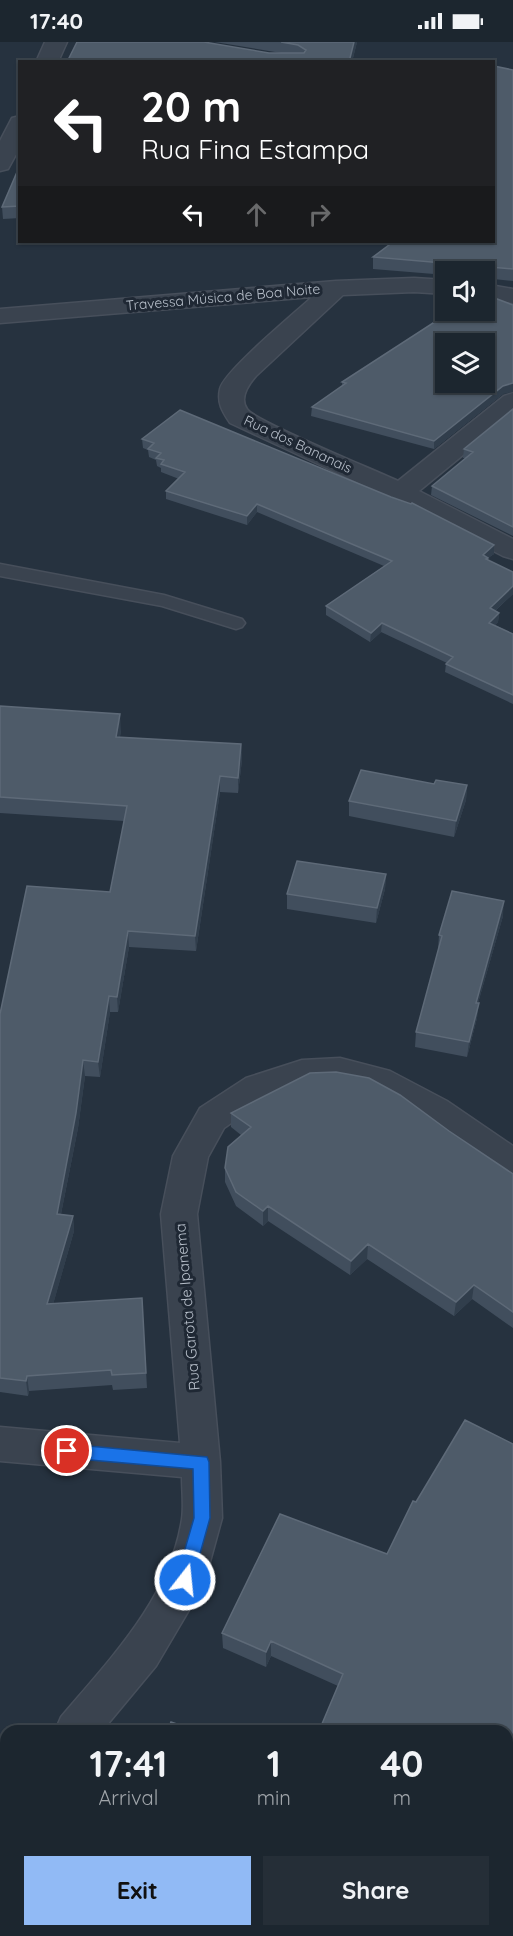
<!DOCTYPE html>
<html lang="en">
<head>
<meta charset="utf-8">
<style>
	body { margin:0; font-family:Quicksand,sans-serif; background:#252e37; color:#f1f3f6; height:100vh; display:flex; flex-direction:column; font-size:22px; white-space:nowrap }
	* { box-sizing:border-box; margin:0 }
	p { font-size:20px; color:#a0a5aa }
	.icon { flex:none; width:33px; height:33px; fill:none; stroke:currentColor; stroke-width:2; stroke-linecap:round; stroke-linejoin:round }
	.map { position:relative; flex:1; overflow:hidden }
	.panel { position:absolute; left:0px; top:1683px; width:513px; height:212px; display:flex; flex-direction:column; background:#1c262f; border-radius:18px 18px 0 0; box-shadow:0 2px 4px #0004,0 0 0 2px #3a434b }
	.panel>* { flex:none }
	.top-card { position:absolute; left:18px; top:18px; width:477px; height:183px; border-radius:0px; box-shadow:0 2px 4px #0004,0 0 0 2px #3a434b; background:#202124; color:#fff; overflow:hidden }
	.tools { position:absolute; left:435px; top:219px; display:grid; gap:12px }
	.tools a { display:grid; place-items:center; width:60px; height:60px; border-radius:0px; background:#1c262f; box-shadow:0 2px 4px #0004,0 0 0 2px #3a434b; font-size:30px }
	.pin { position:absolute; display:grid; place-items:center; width:51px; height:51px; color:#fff; margin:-26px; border:3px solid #fff; border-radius:50%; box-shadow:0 2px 6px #0007 }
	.me { position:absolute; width:66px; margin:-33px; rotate:16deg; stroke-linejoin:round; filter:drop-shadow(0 0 4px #0008) }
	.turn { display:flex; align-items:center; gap:21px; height:126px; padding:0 24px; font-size:27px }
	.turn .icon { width:78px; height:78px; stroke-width:2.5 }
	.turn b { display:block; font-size:42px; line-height:51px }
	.lanes { display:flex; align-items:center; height:57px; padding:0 24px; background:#0003; justify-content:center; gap:30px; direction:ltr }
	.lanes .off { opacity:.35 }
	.eta { display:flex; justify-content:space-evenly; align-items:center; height:102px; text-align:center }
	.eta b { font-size:36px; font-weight:700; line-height:42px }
	.primary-button { display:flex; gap:12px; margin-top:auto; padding:12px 24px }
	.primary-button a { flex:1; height:69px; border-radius:0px; background:#91baf5; color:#111; font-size:24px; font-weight:700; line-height:69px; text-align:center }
	.primary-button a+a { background:#252e37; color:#f1f3f6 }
	.status { display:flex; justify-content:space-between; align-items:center; height:42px; padding:0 30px; background:#1c262f; direction:ltr }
	.status svg { height:16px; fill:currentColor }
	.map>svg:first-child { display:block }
</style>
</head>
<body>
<div class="status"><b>17:40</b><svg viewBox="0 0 49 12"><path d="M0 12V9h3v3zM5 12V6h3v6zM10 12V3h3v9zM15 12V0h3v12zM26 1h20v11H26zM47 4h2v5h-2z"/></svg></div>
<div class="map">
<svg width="513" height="1894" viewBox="0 0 513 1894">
	<rect width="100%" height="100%" fill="#26323f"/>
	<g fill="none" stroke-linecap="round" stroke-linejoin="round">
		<defs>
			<path id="service" d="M 0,522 L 164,553 L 242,577 L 245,581 L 242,585 L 236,587 L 162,564 L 0,534 Z"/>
			<path id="minor" d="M 45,0 L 67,0 L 58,20 L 36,20 Z
				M 20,74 L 20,105 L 8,127 L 0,129 L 0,99 L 12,76 Z
				M 414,236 L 446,238 L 446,252 L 414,250 L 343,253 L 256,334 C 249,342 239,356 247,367 C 254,379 377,429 398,439 L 504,354 L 513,351 L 513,372 L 419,449 L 513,497 L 513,517 L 503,514 L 391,456 L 230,381 C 222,369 217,361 220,347 C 224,329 295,271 312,255 L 0,281 L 0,267 L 336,239 Z
				M 484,242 L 513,247 L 513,261 L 484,256 Z
				M 340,1016 L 390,1029 L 447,1059 L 513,1104 L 513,1136 L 501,1132 L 423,1077 L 369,1049 L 340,1042 L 302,1044 L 270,1054 L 224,1086 L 208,1115 L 197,1172 L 220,1420 L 222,1476 L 205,1538 L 199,1551 L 156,1624 L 102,1689 L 55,1689 L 61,1675 C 111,1616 170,1556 182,1477 C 184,1464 182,1449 182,1435 L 0,1419 L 0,1385 L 180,1401 L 161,1172 L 173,1114 L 200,1066 L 246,1036 L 302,1018 Z
				M 6,1745 L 6,1792 L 0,1794 L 0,1748 Z
				M 327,1888 L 386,1888 L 388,1894 L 329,1894 Z"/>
		</defs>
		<use href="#service" stroke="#474f5b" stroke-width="3"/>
		<use href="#minor" stroke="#474f5b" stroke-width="3"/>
		<use href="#service" fill="#3a434f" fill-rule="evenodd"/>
		<use href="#minor" fill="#3a434f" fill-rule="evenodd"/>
	</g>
	<path fill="#414e5d" d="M 215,0 L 357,0 L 352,20 L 269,11 L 281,11 Z
		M 513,28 L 513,239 L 484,236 L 484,230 L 446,230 L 446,233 L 373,227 L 373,215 L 494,200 Z
		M 20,123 L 20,176 L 3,177 L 2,165 Z
		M 342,340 L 503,352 L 434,407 L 311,374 L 312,365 L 342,344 Z
		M 513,367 L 513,494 L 431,453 L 432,444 L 466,416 L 463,416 L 464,407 Z
		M 142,397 L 494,503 L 494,512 L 488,516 L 488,518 L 513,530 L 513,552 L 495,569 L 499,571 L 498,580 L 495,583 L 513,592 L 513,662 L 445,630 L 446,622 L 447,621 L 381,590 L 370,600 L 326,573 L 326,564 L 384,524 L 257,470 L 247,483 L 166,457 L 166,449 L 179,437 L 161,430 L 161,426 L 157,424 L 156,418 L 149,415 L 148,408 L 143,406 Z
		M 0,664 L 121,688 L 120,695 L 241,702 L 242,718 L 238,751 L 220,750 L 196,909 L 129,905 L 118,970 L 110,970 L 100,1035 L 85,1034 L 78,1086 L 61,1172 L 73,1174 L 74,1189 L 53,1262 L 142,1256 L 147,1346 L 113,1348 L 112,1343 L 29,1349 L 28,1354 L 0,1350 L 0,972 L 110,850 L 124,779 L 0,771 Z
		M 434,742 L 467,743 L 466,758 L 454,795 L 349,774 L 349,759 Z
		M 386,832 L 385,847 L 376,881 L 287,867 L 287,852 Z
		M 503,874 L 478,961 L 477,976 L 467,1015 L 415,1005 L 416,990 L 438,908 L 439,893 Z
		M 231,1071 L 449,1089 L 513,1132 L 513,1286 L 472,1257 L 454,1274 L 367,1217 L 350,1233 L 268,1179 L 263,1184 L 236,1164 L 225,1140 L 225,1126 L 241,1093 L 231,1085 Z
		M 280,1472 L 513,1894 L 446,1894 L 431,1888 L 507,1888 L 338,1644 L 271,1614 L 266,1625 L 223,1606 L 222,1591 Z"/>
	<path fill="#313e4c" d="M 354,0 L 357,0 L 352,20 L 349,20 Z
		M 513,341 L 513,350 L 503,352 L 434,407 L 434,399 L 503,344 Z
		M 257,462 L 257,470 L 247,483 L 247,474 Z
		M 494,503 L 494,512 L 488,516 L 487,524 L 483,513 Z
		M 513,544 L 513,552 L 489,574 L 490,566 Z
		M 499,571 L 498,580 L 488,589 L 489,581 Z
		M 382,581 L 381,590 L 370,600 L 371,591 Z
		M 120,672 L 121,688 L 117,711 L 116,695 Z
		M 241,702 L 242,718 L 238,751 L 238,736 Z
		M 220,734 L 220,750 L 196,909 L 195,894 Z
		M 467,743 L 466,758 L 454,795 L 456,779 Z
		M 386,832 L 385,847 L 376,881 L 377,866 Z
		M 504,859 L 503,874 L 474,975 L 476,961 Z
		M 128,889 L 129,905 L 118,970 L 117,955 Z
		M 109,954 L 110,970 L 100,1035 L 98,1020 Z
		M 479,961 L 477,976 L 467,1015 L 469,1000 Z
		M 83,1018 L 85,1034 L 78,1086 L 58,1187 L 57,1172 Z
		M 268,1164 L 268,1179 L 263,1184 L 263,1169 Z
		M 73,1174 L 74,1189 L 49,1277 L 47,1262 Z
		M 368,1202 L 367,1217 L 350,1233 L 351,1219 Z
		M 474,1243 L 472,1257 L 454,1274 L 456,1260 Z
		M 27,1334 L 29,1349 L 28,1354 L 26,1339 Z
		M 271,1599 L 271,1614 L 266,1625 L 266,1610 Z"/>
	<path fill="#4e5b69" stroke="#5e6a78" stroke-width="1.5" fill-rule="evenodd" d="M 77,0 L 204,0 L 269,11 L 304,11 L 306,8 L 298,3 L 281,0 L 354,0 L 349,20 L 67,20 Z
		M 494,24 L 513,28 L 513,227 L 373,215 L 393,200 L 494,200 Z
		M 20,123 L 20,164 L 2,165 Z
		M 484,252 L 513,263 L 513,341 L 503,344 L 434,399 L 312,365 L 346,341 L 342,340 L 453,268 L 484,268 ZM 446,302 L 484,302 L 484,340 L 446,340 Z
		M 513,367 L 513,485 L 432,444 L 473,410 L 464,407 Z
		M 180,368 L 391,455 L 411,462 L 412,461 L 494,503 L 483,513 L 488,516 L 486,517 L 513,530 L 513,544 L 490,566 L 499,571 L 489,581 L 513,592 L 513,653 L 446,622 L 453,615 L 382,581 L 371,591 L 326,564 L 392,519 L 257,462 L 247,474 L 166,449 L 185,430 L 161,422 L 164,418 L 156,416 L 161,411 L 148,407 L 154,401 L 142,397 Z
		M 0,664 L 120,672 L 116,695 L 241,702 L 238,736 L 220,734 L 195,894 L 128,889 L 117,955 L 109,954 L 98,1020 L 83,1018 L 76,1071 L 57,1172 L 73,1174 L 47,1262 L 142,1256 L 146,1331 L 112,1333 L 111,1328 L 27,1334 L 26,1339 L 0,1336 L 0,972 L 27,844 L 110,850 L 127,764 L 0,755 Z
		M 361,728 L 434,742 L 436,738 L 467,743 L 456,779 L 349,759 Z
		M 297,819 L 386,832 L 377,866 L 287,852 Z
		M 452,849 L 504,859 L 476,961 L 479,961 L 469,1000 L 416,990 L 442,894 L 439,893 Z
		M 336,1030 L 369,1036 L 400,1053 L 449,1089 L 513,1132 L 513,1270 L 474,1243 L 456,1260 L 368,1202 L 351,1219 L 268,1164 L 263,1169 L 236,1150 L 225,1126 L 228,1105 L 251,1085 L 231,1071 L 310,1031 Z
		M 465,1378 L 513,1402 L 513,1894 L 451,1894 L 453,1888 L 507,1888 L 507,1689 L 319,1689 L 343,1632 L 271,1599 L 266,1610 L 222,1591 L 280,1472 L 387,1512 L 413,1459 L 416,1460 Z
		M 171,1680 L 197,1689 L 167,1689 Z
		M 285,1684 L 300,1689 L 283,1689 Z
		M 6,1840 L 6,1888 L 245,1888 L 260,1894 L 0,1894 L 0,1855 Z"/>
	<path fill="#1a73e8" stroke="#114b97" stroke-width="1.5" d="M 67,1402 L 207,1415 L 209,1420 L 210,1476 L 191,1544 L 185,1546 L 179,1544 L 176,1538 L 194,1476 L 193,1427 L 67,1416 L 61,1414 L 59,1409 L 61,1404 Z"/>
	<g text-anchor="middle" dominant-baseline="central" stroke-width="6" stroke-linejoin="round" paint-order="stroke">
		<g font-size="14" fill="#b7bfca" stroke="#1f2834">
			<text transform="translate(223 255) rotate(-5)">Travessa Música de Boa Noite</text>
			<text transform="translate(298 402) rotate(25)">Rua dos Bananais</text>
		</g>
		<g font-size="15" fill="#b7bfca" stroke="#1f2834">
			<text transform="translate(187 1265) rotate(-95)">Rua Garota de Ipanema</text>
		</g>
	</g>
</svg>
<div class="tools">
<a><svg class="icon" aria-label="sound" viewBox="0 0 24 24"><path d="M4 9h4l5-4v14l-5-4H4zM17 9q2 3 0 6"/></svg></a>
<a><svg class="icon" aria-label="layers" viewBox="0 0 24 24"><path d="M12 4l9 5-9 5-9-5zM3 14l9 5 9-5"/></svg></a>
</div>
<div class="pin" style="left:67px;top:1409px;background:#d93025"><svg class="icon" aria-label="arrive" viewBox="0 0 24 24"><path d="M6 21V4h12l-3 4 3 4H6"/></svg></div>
<svg class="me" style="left:185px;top:1538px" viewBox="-20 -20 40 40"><circle r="17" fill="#1a73e8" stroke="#fff" stroke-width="3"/><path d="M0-11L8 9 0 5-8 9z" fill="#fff"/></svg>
<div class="top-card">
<div class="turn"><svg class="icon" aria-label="left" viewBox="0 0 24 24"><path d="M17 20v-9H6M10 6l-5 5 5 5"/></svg><div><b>20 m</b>Rua Fina Estampa</div></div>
<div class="lanes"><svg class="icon" aria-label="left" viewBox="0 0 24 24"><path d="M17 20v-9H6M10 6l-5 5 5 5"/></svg><svg class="icon off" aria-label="ahead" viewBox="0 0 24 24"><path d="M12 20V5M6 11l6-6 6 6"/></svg><svg class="icon off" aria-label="right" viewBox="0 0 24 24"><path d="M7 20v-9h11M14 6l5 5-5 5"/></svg></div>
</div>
<section class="panel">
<div class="eta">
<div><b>17:41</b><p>Arrival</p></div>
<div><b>1</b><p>min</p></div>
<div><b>40</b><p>m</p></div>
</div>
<div class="primary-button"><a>Exit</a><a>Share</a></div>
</section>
</div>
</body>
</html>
